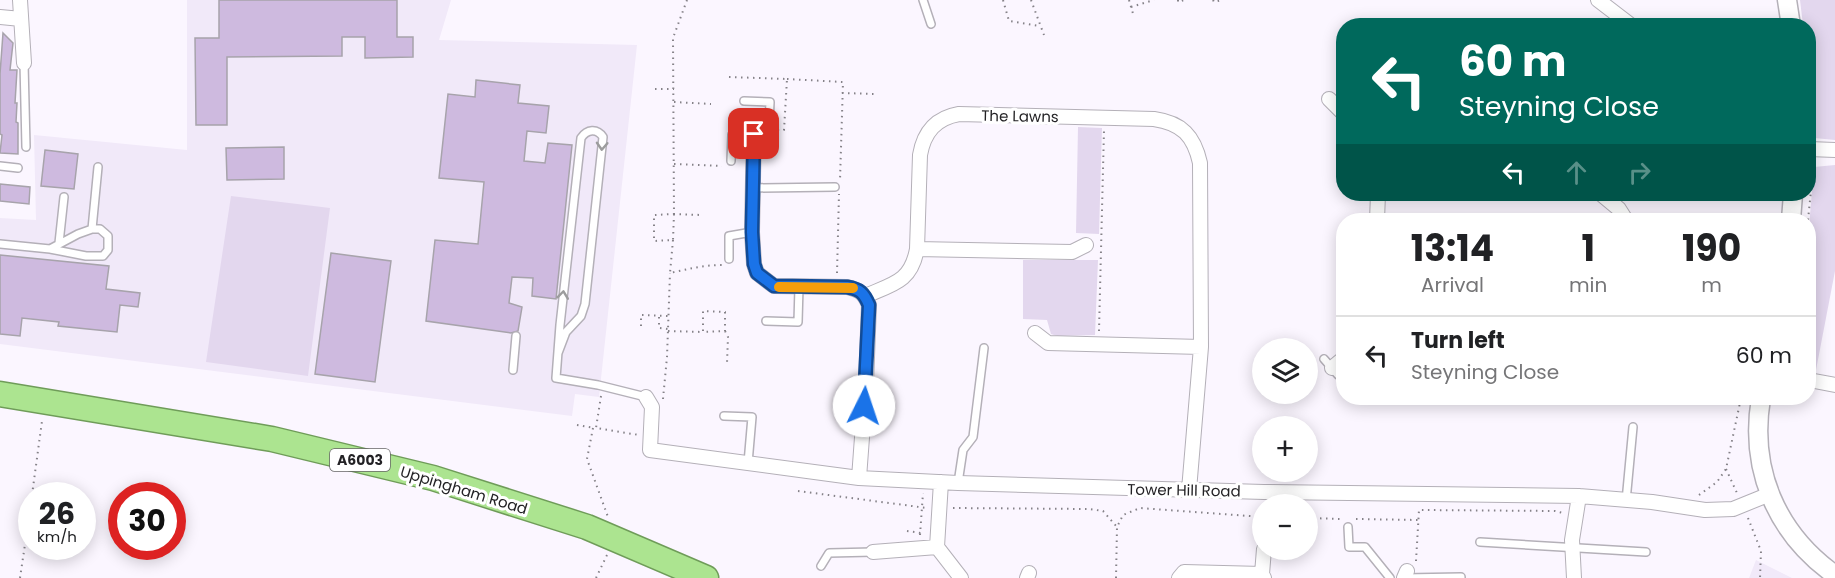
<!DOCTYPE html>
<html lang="en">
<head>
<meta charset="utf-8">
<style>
	body { margin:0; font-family:Poppins,sans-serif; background:#f2f2f2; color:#202124; height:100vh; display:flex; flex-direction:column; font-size:22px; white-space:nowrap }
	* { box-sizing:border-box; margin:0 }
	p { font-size:20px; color:#757577 }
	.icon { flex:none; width:33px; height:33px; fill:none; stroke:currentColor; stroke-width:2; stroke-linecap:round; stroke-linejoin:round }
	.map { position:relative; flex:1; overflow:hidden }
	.panel { position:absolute; left:1336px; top:213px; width:480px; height:192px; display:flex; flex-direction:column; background:#fff; border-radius:24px; box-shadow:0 3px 15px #0003 }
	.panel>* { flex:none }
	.hud { position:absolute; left:1336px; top:18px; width:480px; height:183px; border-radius:24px; box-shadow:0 3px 15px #0003; background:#00695c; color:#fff; overflow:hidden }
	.fabs { position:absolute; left:1252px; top:338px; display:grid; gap:12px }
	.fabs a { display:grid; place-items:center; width:66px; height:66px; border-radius:50%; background:#fff; box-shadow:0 3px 15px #0003; font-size:30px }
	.speed { position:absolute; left:18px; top:482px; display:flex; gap:12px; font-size:30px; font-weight:700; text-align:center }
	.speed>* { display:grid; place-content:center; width:78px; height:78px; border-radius:50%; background:#fff; box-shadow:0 3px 15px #0003; line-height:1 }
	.speed small { font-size:15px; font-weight:400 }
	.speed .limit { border:9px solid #d22; background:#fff; color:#111 }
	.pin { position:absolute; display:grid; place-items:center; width:51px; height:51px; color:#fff; margin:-26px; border-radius:12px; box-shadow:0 3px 9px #0006 }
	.me { position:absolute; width:66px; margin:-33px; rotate:4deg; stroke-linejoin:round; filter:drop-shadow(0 0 4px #0008) }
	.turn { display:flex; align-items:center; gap:21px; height:126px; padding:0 24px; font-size:27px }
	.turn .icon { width:78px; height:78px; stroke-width:2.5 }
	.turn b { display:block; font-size:42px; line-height:51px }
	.lanes { display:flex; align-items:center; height:57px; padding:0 24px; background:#0003; justify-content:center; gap:30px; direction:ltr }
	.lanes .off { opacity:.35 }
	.eta { display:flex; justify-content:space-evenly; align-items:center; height:102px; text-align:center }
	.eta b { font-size:36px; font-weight:700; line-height:42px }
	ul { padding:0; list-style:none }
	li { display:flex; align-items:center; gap:18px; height:78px; padding:0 24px; border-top:2px solid #e0e0e0 }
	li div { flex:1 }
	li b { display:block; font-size:22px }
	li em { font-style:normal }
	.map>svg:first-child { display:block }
</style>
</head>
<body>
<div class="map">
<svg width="1835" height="578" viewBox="0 0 1835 578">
	<rect width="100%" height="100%" fill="#fbf6ff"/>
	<path fill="#f1e9f9" d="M 187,0 L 451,0 L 439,40 L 637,45 L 599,397 L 575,394 L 572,416 L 0,344 L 0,218 L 36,220 L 34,135 L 187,150 Z
		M 1756,560 L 1792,578 L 1749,578 Z"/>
	<path fill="#e3d7ee" d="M 1800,0 L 1835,0 L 1835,140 L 1814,138 L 1809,72 L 1809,26 L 1803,25 Z
		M 1078,127 L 1102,128 L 1099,234 L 1076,233 Z
		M 1835,165 L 1835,271 L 1816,370 L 1809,368 L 1809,227 L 1814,167 Z
		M 231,196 L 330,208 L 308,376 L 206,362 Z
		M 1023,260 L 1098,260 L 1095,335 L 1057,336 L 1051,334 L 1047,320 L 1023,319 Z"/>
	<path fill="#cebadf" stroke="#a7a3ab" stroke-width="1.5" d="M 219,0 L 397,0 L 397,37 L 413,37 L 413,57 L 365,58 L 365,37 L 342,37 L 342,56 L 227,57 L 227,125 L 196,125 L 195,38 L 219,38 Z
		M 3,33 L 13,43 L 10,70 L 17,70 L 15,103 L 17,103 L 16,122 L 18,123 L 18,154 L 0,153 L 2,135 L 0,134 L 0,74 Z
		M 476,80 L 520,85 L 518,103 L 549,106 L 546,133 L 527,131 L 524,161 L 545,163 L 548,143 L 572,145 L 556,299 L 532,296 L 533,278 L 512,277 L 509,303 L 522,307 L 518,331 L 511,333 L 426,321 L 435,240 L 478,244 L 484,182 L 439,178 L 448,94 L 475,97 Z
		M 284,147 L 284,179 L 227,180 L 226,148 Z
		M 45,150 L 78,154 L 74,189 L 41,186 Z
		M 0,184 L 30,187 L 29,204 L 0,201 Z
		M 331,253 L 391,261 L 375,382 L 315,374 Z
		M 0,255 L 109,266 L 106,289 L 140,293 L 138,307 L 120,305 L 117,332 L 58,326 L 59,322 L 22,318 L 20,336 L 0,334 Z"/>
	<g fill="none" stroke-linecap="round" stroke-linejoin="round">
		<defs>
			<path id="service" d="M 923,0 L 931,24
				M 24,63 L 26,147
				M 744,101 L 770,102 L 769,124 L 754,126
				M 731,161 L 732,135 L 754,134
				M 0,166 L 18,168
				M 753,188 L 835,187
				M 92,229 L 100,229 L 108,236 L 108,250 L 103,256 L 86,256 L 50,249 L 78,234 Z
				M 92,229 L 98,167
				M 59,243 L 64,197
				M 0,244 L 50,249
				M 729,259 L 729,236 L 752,232
				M 766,321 L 798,322 L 799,287
				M 558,353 L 566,332 L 581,316 L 585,304 L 603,137 C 597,128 587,129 581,138 L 560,325 L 556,378 L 598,385 L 646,397
				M 1324,359 L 1338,375
				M 513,370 L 516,336
				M 724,416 L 752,417 L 748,463
				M 958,483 L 963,450 L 973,437 L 984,348
				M 1626,501 L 1633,427
				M 1348,527 L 1349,547 L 1365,547 L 1390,578
				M 1480,542 L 1646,552
				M 821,566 L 829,553 L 873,552
				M 1404,578 L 1461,577"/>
			<path id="minor" d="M 20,0 L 24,63
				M 1598,0 L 1632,26
				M 0,17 L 21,19
				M 1329,99 L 1344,114
				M 754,126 L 752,232 L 754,264 L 757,273 L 774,286 L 847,287 C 860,290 864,293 869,305 L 866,383 L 859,478
				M 1809,149 L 1835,150
				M 1601,194 L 1619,209 L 1626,220
				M 1377,220 L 1378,194
				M 1086,245 L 1072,252 L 917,249 L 920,155 C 924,132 936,118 959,114 L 1154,119 C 1182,123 1194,136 1200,163 L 1201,347 L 1189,490
				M 865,296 C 893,284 911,282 917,249
				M 1035,333 L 1048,343 L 1201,347
				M 1332,368 L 1344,358
				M 1809,380 L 1835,385
				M 646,397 L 652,407 L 650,450 L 859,478 L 958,483 L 1264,492 L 1579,496 L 1652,502 L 1705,510 L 1733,509 L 1770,494
				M 941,482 L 937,547 L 961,578
				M 1264,549 L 1262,574 L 1264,578
				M 873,552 L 937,547
				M 1027,578 L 1029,573
				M 1179,578 L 1184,572 L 1262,574
				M 1404,578 L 1407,571
				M 1574,578 L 1572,540 L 1579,496"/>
			<path id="tertiary" d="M 1787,0 L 1791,26
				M 1791,220 L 1793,194
				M 1761,398 C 1749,469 1776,533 1835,575"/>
			<path id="trunk" d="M 0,394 L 272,439 L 433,478 L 587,527 L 706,578"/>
		</defs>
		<use href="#service" stroke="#b4b0b8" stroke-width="10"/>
		<use href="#minor" stroke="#b4b0b8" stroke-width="16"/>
		<use href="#tertiary" stroke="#b4b0b8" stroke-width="21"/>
		<use href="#trunk" stroke="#6f9c59" stroke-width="27"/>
		<path stroke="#858288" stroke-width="2" stroke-dasharray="1.5 4.5" stroke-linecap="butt" d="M 687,0 L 673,38 L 674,214 L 701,215
			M 1003,0 L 1009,21 L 1040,26
			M 1031,0 L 1044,35
			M 1129,0 L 1134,17
			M 1178,0 L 1178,2 L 1184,0
			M 1213,0 L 1214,2 L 1222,0
			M 1131,7 L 1154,0
			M 729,77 L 787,79 L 784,130 L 775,130
			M 787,79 L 843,82 L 840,180
			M 655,89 L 674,89
			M 842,93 L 875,94
			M 674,102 L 711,104
			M 1809,108 L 1813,138
			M 674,164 L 722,166
			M 674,214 L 673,240 L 654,241 L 654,215 Z
			M 1808,220 L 1814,161
			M 673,240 L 670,273 C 688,269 704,265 722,265
			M 837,273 L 839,194
			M 659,317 L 659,328 L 668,329
			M 641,326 L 641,315 L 669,316
			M 668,331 L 703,332 L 703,311 L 725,312 L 725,331 L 703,332
			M 725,331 L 728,337 L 727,363
			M 1099,331 L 1104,130
			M 601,396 L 596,428 L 639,435
			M 663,399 L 667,357 L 670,273
			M 577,425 L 594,428
			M 593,428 L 587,459 L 608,517
			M 1726,469 L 1737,493
			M 798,491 L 927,508
			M 32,495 L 42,421
			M 1699,495 L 1717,482 L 1726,469 L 1741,398
			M 953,508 L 1089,509 L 1103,511 L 1117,527
			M 1308,518 L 1341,519
			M 1748,518 L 1761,551 L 1760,578
			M 1356,519 L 1418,520
			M 907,531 L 921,533
			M 920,535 L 923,493
			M 1416,561 L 1419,510 L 1555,511 L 1563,513
			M 20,578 L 32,497
			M 596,578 L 607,555
			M 1116,578 L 1117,527 L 1123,515 L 1140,508 L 1263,517"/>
		<use href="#service" stroke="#fff" stroke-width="7"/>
		<use href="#minor" stroke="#fff" stroke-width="14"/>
		<use href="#tertiary" stroke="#fff" stroke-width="18"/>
		<use href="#trunk" stroke="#ace490" stroke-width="24"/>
	</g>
	<defs><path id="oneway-chevron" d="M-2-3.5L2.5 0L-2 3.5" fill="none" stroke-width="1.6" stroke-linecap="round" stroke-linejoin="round" transform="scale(1.5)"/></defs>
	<g stroke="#9c9c9d">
		<use href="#oneway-chevron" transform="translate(602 146) rotate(93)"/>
		<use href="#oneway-chevron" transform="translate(563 295) rotate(-83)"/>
	</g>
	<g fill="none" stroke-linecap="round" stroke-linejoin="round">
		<defs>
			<path id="route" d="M 754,134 L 752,232 L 754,264 L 757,273 L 774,286 L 847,287 C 860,289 864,293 869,305 L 864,406"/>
		</defs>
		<use href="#route" stroke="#114b97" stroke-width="15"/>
		<use href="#route" stroke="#1a73e8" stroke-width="10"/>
		<path stroke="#f59e0b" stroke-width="10" d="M 779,287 L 853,288"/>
	</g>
	<g text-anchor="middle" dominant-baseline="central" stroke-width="6" stroke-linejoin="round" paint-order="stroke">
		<rect fill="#fff" stroke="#656466" stroke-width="1.5" x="330" y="449" width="60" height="22" rx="4.5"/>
		<g font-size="14" font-weight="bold" fill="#232225">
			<text x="360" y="460">A6003</text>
		</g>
		<g font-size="15" fill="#232225" stroke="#fff">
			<text transform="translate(1020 116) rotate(1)">The Lawns</text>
			<text transform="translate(464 490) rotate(17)">Uppingham Road</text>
			<text transform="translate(1184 490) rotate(1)">Tower Hill Road</text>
		</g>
	</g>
</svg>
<div class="fabs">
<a><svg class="icon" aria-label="layers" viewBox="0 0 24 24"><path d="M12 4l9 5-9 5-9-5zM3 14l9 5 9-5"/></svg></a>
<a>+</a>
<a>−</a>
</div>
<div class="speed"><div>26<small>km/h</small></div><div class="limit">30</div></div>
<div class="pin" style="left:754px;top:134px;background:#d93025"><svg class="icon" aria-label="arrive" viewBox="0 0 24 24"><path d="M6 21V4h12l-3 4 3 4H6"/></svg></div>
<svg class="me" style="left:864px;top:406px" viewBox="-20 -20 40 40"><circle r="19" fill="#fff"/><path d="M0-13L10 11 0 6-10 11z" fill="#1a73e8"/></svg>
<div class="hud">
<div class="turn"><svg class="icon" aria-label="left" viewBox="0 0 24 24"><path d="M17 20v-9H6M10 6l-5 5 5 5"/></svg><div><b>60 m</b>Steyning Close</div></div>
<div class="lanes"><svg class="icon" aria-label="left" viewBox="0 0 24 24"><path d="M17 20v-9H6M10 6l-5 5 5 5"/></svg><svg class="icon off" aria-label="ahead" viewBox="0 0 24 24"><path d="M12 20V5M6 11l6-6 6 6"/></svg><svg class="icon off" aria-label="right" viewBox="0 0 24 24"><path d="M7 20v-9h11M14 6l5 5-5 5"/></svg></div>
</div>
<section class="panel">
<div class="eta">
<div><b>13:14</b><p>Arrival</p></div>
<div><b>1</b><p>min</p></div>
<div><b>190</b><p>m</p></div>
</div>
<ul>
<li><svg class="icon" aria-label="left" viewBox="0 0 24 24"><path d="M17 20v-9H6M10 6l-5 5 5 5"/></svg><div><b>Turn left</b><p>Steyning Close</p></div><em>60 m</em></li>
</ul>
</section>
</div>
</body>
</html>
